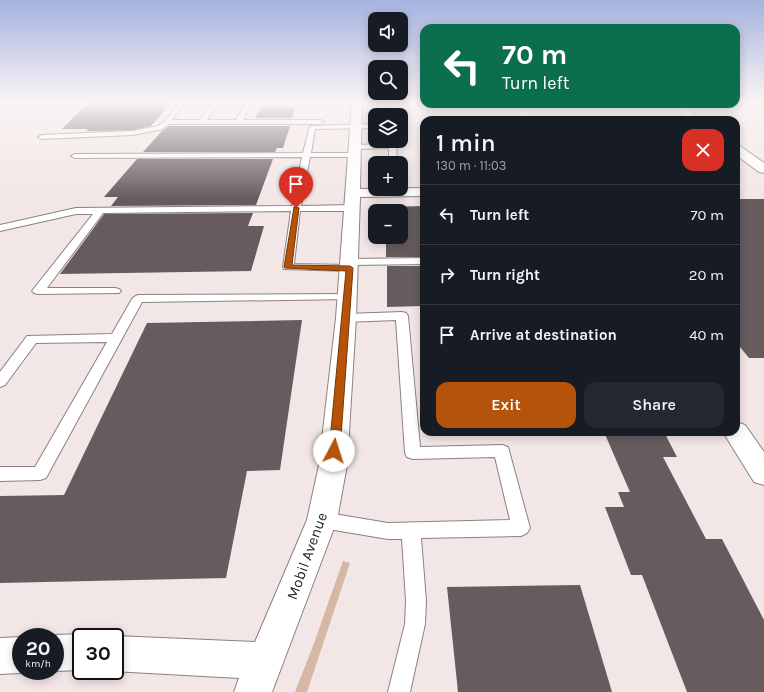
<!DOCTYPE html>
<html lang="en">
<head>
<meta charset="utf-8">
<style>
	body { margin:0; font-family:Karla,sans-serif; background:#242831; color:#f1f3f6; height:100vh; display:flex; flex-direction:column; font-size:15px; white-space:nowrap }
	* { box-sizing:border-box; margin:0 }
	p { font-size:13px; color:#9ea1a6 }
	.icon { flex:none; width:22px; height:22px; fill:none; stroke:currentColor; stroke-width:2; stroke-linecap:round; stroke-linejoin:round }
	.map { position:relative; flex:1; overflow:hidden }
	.panel { position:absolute; left:420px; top:116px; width:320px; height:320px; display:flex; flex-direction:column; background:#171b24; border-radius:12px; box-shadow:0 2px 10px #0003 }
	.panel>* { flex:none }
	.hud { position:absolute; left:420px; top:24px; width:320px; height:84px; border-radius:12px; box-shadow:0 2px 10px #0003; background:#0b6e4f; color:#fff; overflow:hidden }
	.controls { position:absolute; left:368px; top:12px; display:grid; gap:8px }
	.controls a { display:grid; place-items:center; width:40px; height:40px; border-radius:8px; background:#171b24; box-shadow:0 2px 10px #0003; font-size:20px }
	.speed { position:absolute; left:12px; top:628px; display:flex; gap:8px; font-size:20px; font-weight:700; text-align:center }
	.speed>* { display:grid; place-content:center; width:52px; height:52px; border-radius:50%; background:#171b24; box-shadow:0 2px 10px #0003; line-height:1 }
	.speed small { font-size:10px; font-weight:400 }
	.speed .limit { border:2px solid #111; border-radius:6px; background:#fff; color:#111 }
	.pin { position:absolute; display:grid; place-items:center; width:34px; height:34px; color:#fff; margin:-41px -17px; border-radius:50% 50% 50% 0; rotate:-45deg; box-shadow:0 0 4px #0007 }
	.pin .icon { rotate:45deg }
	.me { position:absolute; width:44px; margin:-22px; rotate:5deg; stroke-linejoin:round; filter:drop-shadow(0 0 3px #0008) }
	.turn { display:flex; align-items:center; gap:14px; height:84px; padding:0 16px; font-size:18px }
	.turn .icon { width:52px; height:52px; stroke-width:2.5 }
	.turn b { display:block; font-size:28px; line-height:34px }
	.round { display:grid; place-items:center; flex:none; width:42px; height:42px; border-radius:12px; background:#242831 }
	.overview { display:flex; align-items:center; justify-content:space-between; height:68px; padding:0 16px }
	h1 { font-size:24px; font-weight:600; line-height:30px }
	.primary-button { display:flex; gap:8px; margin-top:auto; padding:8px 16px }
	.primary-button a { flex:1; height:46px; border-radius:12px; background:#b45309; color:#fff; font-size:16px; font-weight:600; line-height:46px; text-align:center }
	.primary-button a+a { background:#242831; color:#f1f3f6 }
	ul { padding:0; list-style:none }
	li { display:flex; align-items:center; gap:12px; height:60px; padding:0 16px; border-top:1px solid #363941 }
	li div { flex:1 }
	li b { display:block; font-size:15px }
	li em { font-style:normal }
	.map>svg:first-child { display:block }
</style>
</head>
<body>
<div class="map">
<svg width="764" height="692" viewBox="0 0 764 692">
	<rect width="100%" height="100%" fill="#f3e6e6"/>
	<path fill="#d5b7a3" d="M 343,561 L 350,563 L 307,692 L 295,692 L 313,646 Z"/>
	<path fill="#665c5f" d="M 89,102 L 172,102 L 151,126 L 133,130 L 99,131 L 86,131 L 88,129 L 62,129 Z
		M 261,107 L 295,107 L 292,118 L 255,118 Z
		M 169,126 L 290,126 L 283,148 L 277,148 L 275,152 L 143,152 L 162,131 Z
		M 137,159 L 273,159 L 256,205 L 111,206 L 118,197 L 104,197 Z
		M 736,199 L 764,199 L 764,358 L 749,358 L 736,342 Z
		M 424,206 L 424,257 L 386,257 L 386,237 L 401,237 L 401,211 L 385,211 L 385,207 Z
		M 253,213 L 248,226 L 264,226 L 251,271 L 60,274 L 104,214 Z
		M 387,266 L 424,266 L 424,306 L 387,307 Z
		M 302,320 L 280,470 L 247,471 L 226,578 L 0,583 L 0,496 L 64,495 L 147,323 Z
		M 604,432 L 664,432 L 677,457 L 663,457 L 706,539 L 722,539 L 764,620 L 764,692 L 687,692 L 642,575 L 631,575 L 605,507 L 624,507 L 618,492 L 630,492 Z
		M 580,585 L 612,692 L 458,692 L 447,587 Z"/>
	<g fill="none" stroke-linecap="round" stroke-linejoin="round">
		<defs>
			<path id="lane" d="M 179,102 L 185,102 L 172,120 L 200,120 L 212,102 L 218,102 L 207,120 L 236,120 L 246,102 L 252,102 L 243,120 L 321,120 L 324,122 L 321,124 L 169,124 L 162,129 L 133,135 L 42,139 L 38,137 L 42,135 L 133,131 L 158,126 L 165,121 Z
				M 375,124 L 375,128 L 315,129 L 311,153 L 355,153 L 359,155 L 355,157 L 310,157 L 301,206 L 353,205 L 358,208 L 353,211 L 300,211 L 294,264 L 348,265 L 345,262 L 350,259 L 424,258 L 424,264 L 352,265 L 355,268 L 350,271 L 284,269 L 283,267 L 291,211 L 103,213 L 47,288 L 115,288 L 119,289 L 121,291 L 119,293 L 38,294 L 34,293 L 32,291 L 93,214 L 76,214 L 0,231 L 0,225 L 76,208 L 292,206 L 302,157 L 75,158 L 71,156 L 75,154 L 303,153 L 310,126 Z
				M 388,141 L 396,141 L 397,163 L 389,163 L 389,148 L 356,149 L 352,147 L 356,145 L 388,144 Z
				M 347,294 L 351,295 L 353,297 L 351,299 L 142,302 L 46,478 L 40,480 L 0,481 L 0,467 L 35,467 L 107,342 L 36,343 L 5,385 L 0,387 L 0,372 L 27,336 L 112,334 L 132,299 L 134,297 L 138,295 Z
				M 402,312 L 406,313 L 408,316 L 420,447 L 502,445 L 508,447 L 530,528 L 527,533 L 521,536 L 421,538 L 426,601 L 425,624 L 410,692 L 388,692 L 405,624 L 406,601 L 402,539 L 388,539 L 322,528 L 316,525 L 313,520 L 316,515 L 322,512 L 388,523 L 510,520 L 495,457 L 413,459 L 407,457 L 405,453 L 396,320 L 346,322 L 342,321 L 340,318 L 342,315 L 346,314 Z"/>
			<path id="street" d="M 352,102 L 362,102 L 360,189 L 424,188 L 424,196 L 360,197 L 356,318 L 347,465 L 337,520 L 272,692 L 234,692 L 239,678 L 112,671 L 115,671 L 115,637 L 112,637 L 115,636 L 255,642 L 307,520 L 319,465 L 336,318 Z
				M 512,104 L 522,104 L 534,120 L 522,120 Z
				M 669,104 L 681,104 L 702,120 L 689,120 Z
				M 736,145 L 740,146 L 764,163 L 764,173 L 759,172 L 736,155 Z
				M 736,422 L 745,425 L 764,452 L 764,485 L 754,482 L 723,432 L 736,432 Z
				M 81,634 L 89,637 L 81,637 L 81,670 L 55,671 L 54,671 L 55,637 L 49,637 L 55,635 Z
				M 21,637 L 21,671 L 27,671 L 21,673 L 0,674 L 0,638 Z"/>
		</defs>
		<use href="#lane" stroke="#8c8080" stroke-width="2"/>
		<use href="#street" stroke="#8c8080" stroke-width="2"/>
		<use href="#lane" fill="#fff" fill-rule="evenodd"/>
		<use href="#street" fill="#fff" fill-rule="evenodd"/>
	</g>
	<linearGradient id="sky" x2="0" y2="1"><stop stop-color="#a5b3e0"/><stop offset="0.51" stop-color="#faf4f4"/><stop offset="1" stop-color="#faf4f4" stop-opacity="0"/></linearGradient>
	<rect width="764" height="199" fill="url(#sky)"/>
	<path fill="#b45309" stroke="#753606" d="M 294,207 L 299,208 L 292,265 L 350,266 L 353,268 L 340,451 L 338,454 L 334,455 L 330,454 L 329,451 L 346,271 L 285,268 L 284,267 Z"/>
	<g text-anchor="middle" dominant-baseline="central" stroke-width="4" stroke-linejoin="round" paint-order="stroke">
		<g font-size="15" fill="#262222" stroke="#fff">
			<text transform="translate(307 556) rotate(-70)">Mobil Avenue</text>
		</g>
	</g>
</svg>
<div class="controls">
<a><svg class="icon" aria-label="sound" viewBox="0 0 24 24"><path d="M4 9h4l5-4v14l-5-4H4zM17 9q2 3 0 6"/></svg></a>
<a><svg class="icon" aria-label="search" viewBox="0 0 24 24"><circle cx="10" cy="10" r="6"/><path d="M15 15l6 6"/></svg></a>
<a><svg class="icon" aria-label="layers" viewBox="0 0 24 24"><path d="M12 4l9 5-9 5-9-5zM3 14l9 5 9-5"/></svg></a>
<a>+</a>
<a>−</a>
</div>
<div class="speed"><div>20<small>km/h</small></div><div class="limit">30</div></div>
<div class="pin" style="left:296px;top:208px;background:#d93025"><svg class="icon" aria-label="arrive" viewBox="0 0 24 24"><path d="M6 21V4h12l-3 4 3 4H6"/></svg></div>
<svg class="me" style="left:334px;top:451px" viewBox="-20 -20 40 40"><circle r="19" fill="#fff"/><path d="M0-13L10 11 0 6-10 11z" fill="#b45309"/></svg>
<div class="hud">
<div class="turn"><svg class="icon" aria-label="left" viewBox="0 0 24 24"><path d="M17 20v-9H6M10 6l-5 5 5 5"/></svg><div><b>70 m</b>Turn left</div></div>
</div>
<section class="panel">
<div class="overview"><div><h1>1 min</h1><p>130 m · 11:03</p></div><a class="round" style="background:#d93025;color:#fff"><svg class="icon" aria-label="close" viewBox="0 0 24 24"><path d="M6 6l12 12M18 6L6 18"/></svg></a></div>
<ul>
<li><svg class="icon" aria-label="left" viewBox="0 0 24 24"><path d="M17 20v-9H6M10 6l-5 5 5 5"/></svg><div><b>Turn left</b></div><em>70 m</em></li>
<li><svg class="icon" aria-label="right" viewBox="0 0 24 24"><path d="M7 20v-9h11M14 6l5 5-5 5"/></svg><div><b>Turn right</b></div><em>20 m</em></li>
<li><svg class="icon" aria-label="arrive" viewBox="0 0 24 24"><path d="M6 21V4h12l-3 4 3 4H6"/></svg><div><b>Arrive at destination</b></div><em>40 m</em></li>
</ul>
<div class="primary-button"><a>Exit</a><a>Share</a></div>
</section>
</div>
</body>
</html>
